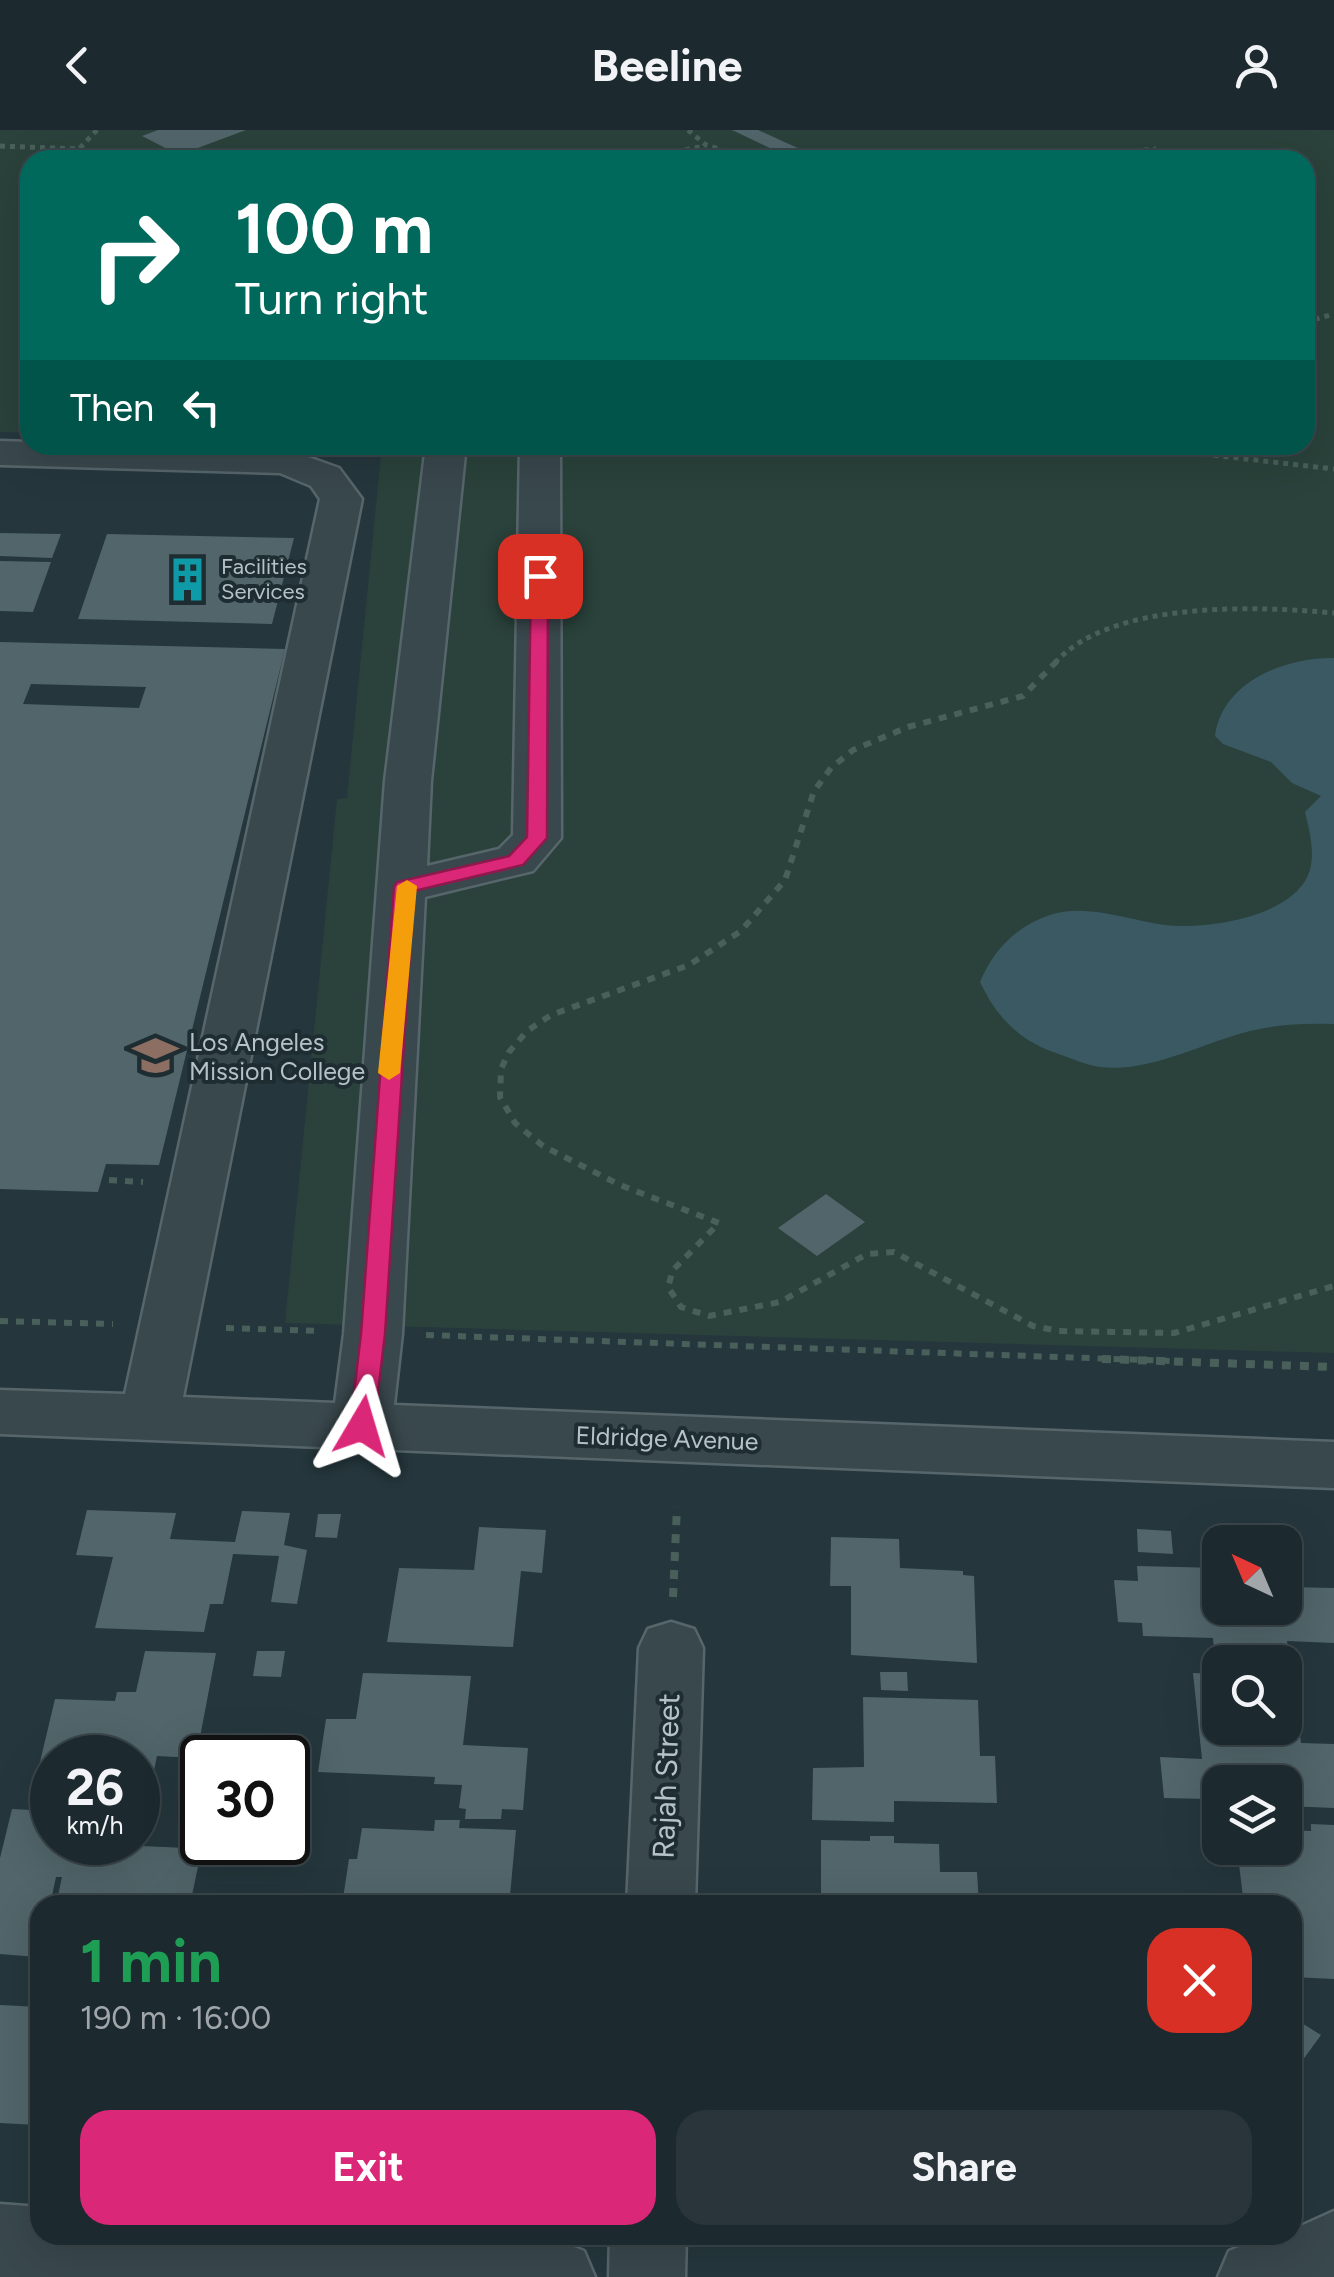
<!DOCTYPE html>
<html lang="en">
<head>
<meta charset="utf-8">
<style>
	body { margin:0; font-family:Figtree,sans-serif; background:#29353a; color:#f1f3f6; height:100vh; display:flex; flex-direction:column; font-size:38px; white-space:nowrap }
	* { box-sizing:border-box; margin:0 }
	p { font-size:32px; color:#a0a6aa }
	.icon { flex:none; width:55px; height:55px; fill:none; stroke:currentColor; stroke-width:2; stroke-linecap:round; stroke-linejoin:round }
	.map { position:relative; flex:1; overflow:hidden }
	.sheet { position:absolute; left:30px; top:1765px; width:1272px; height:350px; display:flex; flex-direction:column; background:#1c292e; border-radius:30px; box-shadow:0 10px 40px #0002,0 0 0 2px #3a454a }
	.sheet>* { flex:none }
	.guide { position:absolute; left:20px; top:20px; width:1295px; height:305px; border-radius:30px; box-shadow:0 10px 40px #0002,0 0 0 2px #3a454a; background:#00695c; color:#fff; overflow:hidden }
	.needle { width:65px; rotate:316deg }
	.fabs { position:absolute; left:1202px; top:1395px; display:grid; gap:20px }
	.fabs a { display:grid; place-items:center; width:100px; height:100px; border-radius:20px; background:#1c292e; box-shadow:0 10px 40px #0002,0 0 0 2px #3a454a; font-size:50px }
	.speed { position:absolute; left:30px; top:1605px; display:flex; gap:20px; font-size:50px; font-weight:700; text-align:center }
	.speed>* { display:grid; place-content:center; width:130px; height:130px; border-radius:50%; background:#1c292e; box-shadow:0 10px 40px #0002,0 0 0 2px #3a454a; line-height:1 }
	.speed small { font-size:25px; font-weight:400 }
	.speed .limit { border:5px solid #111; border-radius:15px; background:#fff; color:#111 }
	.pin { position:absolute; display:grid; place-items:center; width:85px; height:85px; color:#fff; margin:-42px; border-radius:20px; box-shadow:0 5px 15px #0006 }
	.me { position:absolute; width:110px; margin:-55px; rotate:7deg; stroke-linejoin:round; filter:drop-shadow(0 0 8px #0008) }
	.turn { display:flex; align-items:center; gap:35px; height:210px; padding:0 50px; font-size:45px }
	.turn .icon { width:130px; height:130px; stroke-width:2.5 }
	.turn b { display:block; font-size:70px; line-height:85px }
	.then { display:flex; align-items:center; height:95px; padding:0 50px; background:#0003; gap:20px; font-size:38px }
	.round { display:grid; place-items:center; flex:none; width:105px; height:105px; border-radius:30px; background:#29353a }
	.head { display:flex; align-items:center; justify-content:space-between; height:170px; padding:0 50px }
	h1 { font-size:60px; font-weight:700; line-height:75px; color:#1e9e55 }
	.cta { display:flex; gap:20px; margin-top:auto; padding:20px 50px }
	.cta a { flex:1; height:115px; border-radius:30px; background:#db2777; color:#fff; font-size:40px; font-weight:700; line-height:115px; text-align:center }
	.cta a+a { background:#29353a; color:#f1f3f6 }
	header { display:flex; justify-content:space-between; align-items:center; height:130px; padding:0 50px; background:#1c292e; font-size:45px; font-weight:700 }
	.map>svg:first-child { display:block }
</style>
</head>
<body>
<header><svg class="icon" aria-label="back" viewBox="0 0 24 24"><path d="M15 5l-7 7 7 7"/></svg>Beeline<svg class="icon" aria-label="person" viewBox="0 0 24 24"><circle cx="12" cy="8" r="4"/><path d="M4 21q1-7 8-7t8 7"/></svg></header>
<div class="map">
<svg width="1334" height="2147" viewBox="0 0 1334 2147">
	<rect width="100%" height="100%" fill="#25373d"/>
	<path fill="#2a423b" d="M 0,0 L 1334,0 L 1334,1223 L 285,1193 L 337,669 L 347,668 L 382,315 L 1305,315 L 1305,30 L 30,30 L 30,303 L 0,302 Z"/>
	<path fill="#3a5963" d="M 1334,528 L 1334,894 C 1305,893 1278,894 1250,901 C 1202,913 1150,943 1100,937 C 1086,935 1070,928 1056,923 C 1019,911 996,886 980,852 C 993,821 1016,796 1050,785 C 1090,771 1139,795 1180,796 C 1220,797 1303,783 1311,735 C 1314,719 1309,698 1305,682 L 1321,666 L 1292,653 L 1271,632 L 1223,614 L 1215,606 C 1222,552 1285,527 1334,528 Z"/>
	<path fill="#51656a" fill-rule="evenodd" d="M 158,0 L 246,0 L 179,25 L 142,6 Z
		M 732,0 L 758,0 L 824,30 L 795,30 Z
		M 0,403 L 61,404 L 52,428 L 0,426 Z
		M 107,404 L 294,408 L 272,494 L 78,489 Z
		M 0,431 L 51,432 L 33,482 L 0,481 Z
		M 0,512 L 285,519 L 159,1035 L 106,1034 L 98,1062 L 0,1059 ZM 31,554 L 146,557 L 139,578 L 23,574 Z
		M 826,1064 L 865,1092 L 817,1126 L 778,1098 Z
		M 87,1380 L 176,1383 L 170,1409 L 235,1412 L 242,1381 L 290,1383 L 284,1415 L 307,1420 L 297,1474 L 271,1472 L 279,1426 L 233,1424 L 223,1474 L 210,1474 L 204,1502 L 95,1498 L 113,1427 L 76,1425 Z
		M 318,1384 L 341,1384 L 337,1408 L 315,1407 Z
		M 479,1397 L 546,1400 L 542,1443 L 521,1441 L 513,1517 L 387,1512 L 399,1438 L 474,1440 Z
		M 1137,1399 L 1171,1401 L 1173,1424 L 1138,1422 Z
		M 831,1407 L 899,1409 L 900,1438 L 963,1441 L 963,1445 L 974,1446 L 977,1533 L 851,1525 L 851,1456 L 830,1456 Z
		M 1137,1436 L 1220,1438 L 1220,1478 L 1285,1478 L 1285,1450 L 1288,1457 L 1334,1458 L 1334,1513 L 1287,1511 L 1291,1533 L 1215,1531 L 1213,1508 L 1143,1506 L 1142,1493 L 1118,1492 L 1114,1450 L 1138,1451 Z
		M 145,1521 L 216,1523 L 196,1628 L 157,1626 L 151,1655 L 138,1655 L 138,1628 L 52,1628 L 52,1653 L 35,1653 L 55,1569 L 115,1571 L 117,1562 L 136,1562 Z
		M 257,1521 L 285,1521 L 281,1547 L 253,1546 Z
		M 880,1542 L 907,1542 L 908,1561 L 881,1560 Z
		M 363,1543 L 471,1546 L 463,1615 L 528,1618 L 523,1680 L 502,1679 L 501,1689 L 465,1689 L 466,1679 L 459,1678 L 462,1655 L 434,1654 L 435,1647 L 318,1642 L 326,1589 L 356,1589 Z
		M 1193,1543 L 1220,1544 L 1220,1598 L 1285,1598 L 1285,1547 L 1293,1547 L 1301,1613 L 1334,1614 L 1334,1678 L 1285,1676 L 1285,1652 L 1220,1652 L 1220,1674 L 1208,1674 L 1207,1669 L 1164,1668 L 1160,1627 L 1202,1629 Z
		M 863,1567 L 978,1570 L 980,1626 L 995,1626 L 997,1673 L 894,1671 L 894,1692 L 812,1690 L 813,1638 L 864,1637 Z
		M 12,1679 L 52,1681 L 52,1712 L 186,1718 L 184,1726 L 200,1727 L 190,1775 L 56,1775 L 62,1747 L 56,1747 L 50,1775 L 40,1775 L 37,1827 L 0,1824 L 0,1728 Z
		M 190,1681 L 202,1681 L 202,1702 L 186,1702 Z
		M 435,1690 L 460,1690 L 459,1698 L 516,1700 L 510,1766 L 452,1764 L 451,1770 L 456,1770 L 456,1775 L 342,1775 L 349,1729 L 357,1729 L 362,1698 L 434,1701 Z
		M 1311,1694 L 1334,1695 L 1334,1849 L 1292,1847 L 1292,1775 L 1244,1775 L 1237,1718 L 1285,1718 L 1285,1700 L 1311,1701 Z
		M 870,1706 L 894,1706 L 894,1713 L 939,1714 L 940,1742 L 977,1742 L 979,1775 L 821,1775 L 821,1710 L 870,1711 Z
		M 0,1875 L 40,1877 L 37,1995 L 0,1993 Z
		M 1292,1887 L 1321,1905 L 1292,1945 Z"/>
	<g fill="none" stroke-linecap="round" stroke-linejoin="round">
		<defs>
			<path id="minor" d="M 0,311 L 30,312 L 30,315 L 286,319 L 339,338 L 362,369 L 183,1267 L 335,1273 L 344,1204 L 385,651 L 426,315 L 466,315 L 431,651 L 427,736 L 499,719 L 513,705 L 520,315 L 560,315 L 561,708 L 533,741 L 425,767 L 402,1204 L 394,1275 L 1334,1312 L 1334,1358 L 0,1304 L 0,1260 L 125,1264 L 320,369 L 311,356 L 280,343 L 0,335 Z
				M 671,1492 L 694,1499 L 703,1518 L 695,1775 L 627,1775 L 639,1518 L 648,1499 Z
				M 0,2074 L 40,2077 L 40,2105 L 485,2105 L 557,2110 L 584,2121 L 595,2147 L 0,2147 Z
				M 1334,2081 L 1334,2147 L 1218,2147 L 1229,2121 L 1256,2110 L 1292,2105 L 1292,2100 Z
				M 610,2105 L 686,2105 L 685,2147 L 609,2147 Z"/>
		</defs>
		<use href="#minor" stroke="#57666b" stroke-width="5"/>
		<path stroke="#495f5a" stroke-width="5" stroke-dasharray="5 5" stroke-linecap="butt" d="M 97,0 L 79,19 L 105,30
			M 688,0 L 706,15 L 754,30
			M 0,16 L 79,19
			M 636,30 L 705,16
			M 1054,30 L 1156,19
			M 1305,192 L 1334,184
			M 1064,315 L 1211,325 L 1334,339
			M 1055,533 C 1110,470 1257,476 1334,483"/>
		<path stroke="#495f5a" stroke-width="6" stroke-dasharray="8 8" stroke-linecap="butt" d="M 1057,531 L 1023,566 L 908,597 L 853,620 L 831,638 L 814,661 L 785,750 L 741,801 L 689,835 L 551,885 L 527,901 L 509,922 L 501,939 L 500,967 L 515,993 L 543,1016 L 620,1055 L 719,1093 L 673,1140 L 668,1157 L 681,1177 L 709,1186 L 780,1172 L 867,1124 L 894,1122 L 1033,1196 L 1059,1201 L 1174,1203 L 1334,1156
			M 109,1050 L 143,1052
			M 0,1191 L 113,1194
			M 226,1198 L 318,1201
			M 426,1205 L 1173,1231"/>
		<path stroke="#495f5a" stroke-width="8" stroke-dasharray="9 9" stroke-linecap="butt" d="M 1102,1229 L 1334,1237
			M 673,1467 L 677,1377"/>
		<use href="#minor" fill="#39484d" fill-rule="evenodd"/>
	</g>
	<path fill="#db2777" stroke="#8e194d" stroke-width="2.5" d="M 540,441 L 548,446 L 547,708 L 523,735 L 414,761 L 385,1204 L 374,1296 L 371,1302 L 353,1302 L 350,1296 L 361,1204 L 394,757 L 397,752 L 509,726 L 527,707 L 531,446 Z"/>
	<path fill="#f59e0b" d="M 407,750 L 417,756 L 400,943 L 389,950 L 378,943 L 397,756 Z"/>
	<defs>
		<symbol id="building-bare" viewBox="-9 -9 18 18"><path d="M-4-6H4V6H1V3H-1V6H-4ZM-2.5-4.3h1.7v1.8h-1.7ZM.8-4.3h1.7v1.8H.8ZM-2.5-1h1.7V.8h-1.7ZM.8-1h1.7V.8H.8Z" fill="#0f9aa8" stroke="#1e2d32" stroke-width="2.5" paint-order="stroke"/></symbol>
		<symbol id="university-bare" viewBox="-9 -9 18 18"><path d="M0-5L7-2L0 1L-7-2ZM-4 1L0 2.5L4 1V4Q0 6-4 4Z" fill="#8d6e63" stroke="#1e2d32" stroke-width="2.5" paint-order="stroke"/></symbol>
	</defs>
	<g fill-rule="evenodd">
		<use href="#building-bare" x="156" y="418" width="63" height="63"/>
		<use href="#university-bare" x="124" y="894" width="63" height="63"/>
	</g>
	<g text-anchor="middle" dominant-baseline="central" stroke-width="8" stroke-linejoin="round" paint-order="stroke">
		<g font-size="22" fill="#b5c3c8" stroke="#1e2d32" text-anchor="start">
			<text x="221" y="436">Facilities<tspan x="221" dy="25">Services</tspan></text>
		</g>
		<g font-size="25" fill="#b5c3c8" stroke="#1e2d32" text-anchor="start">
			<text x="189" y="912">Los Angeles<tspan x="189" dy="29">Mission College</tspan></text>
		</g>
		<g font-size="25" fill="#b5c3c8" stroke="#1e2d32">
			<text transform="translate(667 1308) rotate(2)">Eldridge Avenue</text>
		</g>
		<g font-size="30" fill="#b5c3c8" stroke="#1e2d32">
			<text transform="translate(666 1646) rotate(-88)">Rajah Street</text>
		</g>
	</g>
</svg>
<div class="fabs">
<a><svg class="needle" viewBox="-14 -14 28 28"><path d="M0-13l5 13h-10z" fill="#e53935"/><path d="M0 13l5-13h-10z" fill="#a0a6aa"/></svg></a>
<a><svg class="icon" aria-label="search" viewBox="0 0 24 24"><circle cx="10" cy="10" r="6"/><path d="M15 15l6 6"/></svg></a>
<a><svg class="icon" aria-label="layers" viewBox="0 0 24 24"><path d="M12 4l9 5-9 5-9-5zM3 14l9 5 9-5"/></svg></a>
</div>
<div class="speed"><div>26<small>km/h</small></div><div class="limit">30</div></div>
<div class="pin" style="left:540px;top:446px;background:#d93025"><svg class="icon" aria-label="arrive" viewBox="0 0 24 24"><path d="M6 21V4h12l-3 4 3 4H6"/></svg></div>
<svg class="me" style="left:362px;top:1296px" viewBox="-20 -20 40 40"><path d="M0-17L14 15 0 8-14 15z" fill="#db2777" stroke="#fff" stroke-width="4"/></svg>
<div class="guide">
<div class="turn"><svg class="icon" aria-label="right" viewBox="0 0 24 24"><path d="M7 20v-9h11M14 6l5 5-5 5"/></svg><div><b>100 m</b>Turn right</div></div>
<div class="then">Then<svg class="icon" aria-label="left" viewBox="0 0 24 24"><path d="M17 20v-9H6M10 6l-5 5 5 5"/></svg></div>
</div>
<section class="sheet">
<div class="head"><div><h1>1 min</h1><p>190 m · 16:00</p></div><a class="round" style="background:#d93025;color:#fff"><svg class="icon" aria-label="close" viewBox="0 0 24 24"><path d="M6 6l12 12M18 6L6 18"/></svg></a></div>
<div class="cta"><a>Exit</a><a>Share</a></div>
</section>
</div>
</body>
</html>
